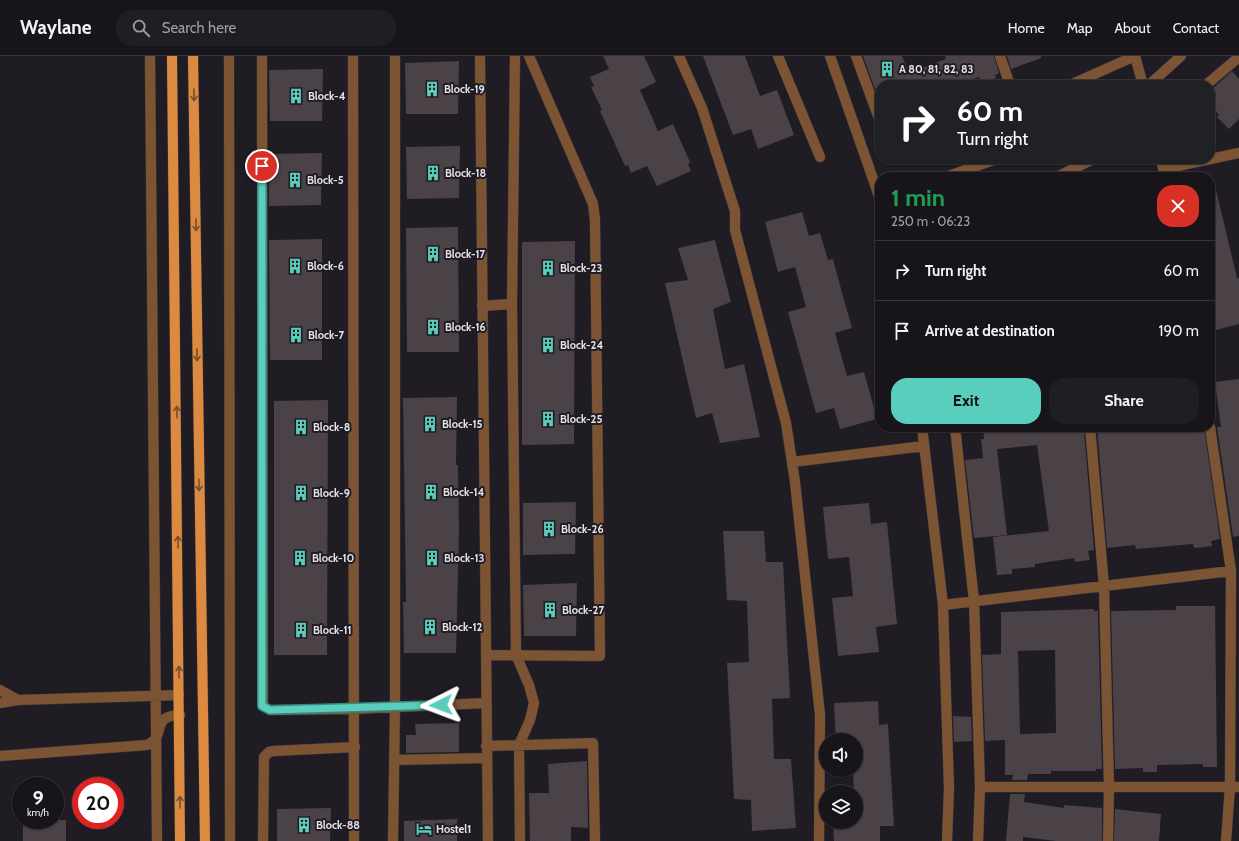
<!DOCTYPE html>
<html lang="en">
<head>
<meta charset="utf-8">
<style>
	body { margin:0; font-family:Cabin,sans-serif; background:#201e23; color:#f1f3f6; height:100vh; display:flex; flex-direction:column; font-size:15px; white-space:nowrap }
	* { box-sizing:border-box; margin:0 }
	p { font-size:13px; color:#9e9fa2 }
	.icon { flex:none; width:22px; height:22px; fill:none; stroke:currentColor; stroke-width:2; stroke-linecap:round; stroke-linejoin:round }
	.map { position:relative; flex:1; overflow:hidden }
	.details { position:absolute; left:875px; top:116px; width:340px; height:260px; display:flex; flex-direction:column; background:#17151a; border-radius:16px; box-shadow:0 1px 3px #0004,0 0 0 1px #363439 }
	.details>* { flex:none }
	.hud { position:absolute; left:875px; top:24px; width:340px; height:84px; border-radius:16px; box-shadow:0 1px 3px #0004,0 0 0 1px #363439; background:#202124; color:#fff; overflow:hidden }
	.fabs { position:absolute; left:819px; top:677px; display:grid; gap:8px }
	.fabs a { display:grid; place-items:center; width:44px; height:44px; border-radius:50%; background:#17151a; box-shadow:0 1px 3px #0004,0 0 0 1px #363439; font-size:20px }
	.speed { position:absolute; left:12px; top:721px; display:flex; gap:8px; font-size:20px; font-weight:700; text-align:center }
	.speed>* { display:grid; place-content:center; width:52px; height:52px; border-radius:50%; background:#17151a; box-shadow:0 1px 3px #0004,0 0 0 1px #363439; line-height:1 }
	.speed small { font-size:10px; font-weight:400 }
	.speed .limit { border:6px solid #d22; background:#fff; color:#111 }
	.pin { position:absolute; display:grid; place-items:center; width:34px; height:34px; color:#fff; margin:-17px; border:2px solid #fff; border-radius:50%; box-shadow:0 1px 4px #0007 }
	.me { position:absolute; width:44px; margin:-22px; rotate:267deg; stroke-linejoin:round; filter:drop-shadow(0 0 3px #0008) }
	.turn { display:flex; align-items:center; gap:14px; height:84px; padding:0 16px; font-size:18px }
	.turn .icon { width:52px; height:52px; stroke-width:2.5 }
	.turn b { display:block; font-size:28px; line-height:34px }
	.round { display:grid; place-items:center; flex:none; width:42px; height:42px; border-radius:16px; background:#201e23 }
	.headline { display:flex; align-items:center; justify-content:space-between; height:68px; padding:0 16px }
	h1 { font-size:24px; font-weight:700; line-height:30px; color:#1e9e55 }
	.primary-button { display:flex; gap:8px; margin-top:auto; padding:8px 16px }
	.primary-button a { flex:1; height:46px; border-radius:16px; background:#5acebd; color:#111; font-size:16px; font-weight:700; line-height:46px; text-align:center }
	.primary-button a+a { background:#201e23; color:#f1f3f6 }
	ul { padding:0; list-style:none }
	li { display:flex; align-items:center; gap:12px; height:60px; padding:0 16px; border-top:1px solid #363439 }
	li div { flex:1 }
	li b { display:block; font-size:15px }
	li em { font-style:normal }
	header { display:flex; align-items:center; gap:24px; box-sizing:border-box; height:56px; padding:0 20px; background:#17151a; border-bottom:1px solid #363439 }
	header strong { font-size:19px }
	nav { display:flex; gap:22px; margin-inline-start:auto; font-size:14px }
	.search { width:280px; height:36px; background:#201e23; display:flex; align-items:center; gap:10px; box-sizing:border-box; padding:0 14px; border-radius:16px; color:#9e9fa2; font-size:15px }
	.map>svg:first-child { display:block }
</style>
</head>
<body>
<header>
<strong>Waylane</strong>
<div class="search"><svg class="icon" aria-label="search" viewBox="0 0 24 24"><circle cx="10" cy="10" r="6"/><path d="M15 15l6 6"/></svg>Search here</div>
<nav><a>Home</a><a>Map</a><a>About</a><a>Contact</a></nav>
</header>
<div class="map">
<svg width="1239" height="785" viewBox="0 0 1239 785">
	<rect width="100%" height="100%" fill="#1f1c23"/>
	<path fill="#4a4247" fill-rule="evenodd" d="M 603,0 L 644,0 L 656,26 L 640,34 L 658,75 L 673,68 L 690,106 L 688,108 L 691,115 L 657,130 L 647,110 L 631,117 L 628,109 L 625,110 L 600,55 L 602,54 L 591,31 L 594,30 L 590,21 L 609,13 Z
		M 703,0 L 745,0 L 760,40 L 777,34 L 794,79 L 758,93 L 751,73 L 733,79 Z
		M 863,0 L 902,0 L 909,17 L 946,3 L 945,0 L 994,0 L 999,17 L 995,19 L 996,22 L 981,27 L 979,21 L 956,29 L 880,29 L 880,32 L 875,33 Z
		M 1007,0 L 1041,0 L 1041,2 L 1011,13 Z
		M 459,5 L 458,58 L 406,58 L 405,7 Z
		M 323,13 L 322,65 L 270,65 L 269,14 Z
		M 1232,15 L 1239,23 L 1239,63 L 1229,73 L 1217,61 L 1219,59 L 1210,49 L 1210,35 Z
		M 460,90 L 459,142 L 407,143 L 406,91 Z
		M 322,97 L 321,149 L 269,150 L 269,98 Z
		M 1210,134 L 1216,134 L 1237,222 L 1239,222 L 1239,268 L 1216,274 L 1210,250 Z
		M 802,156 L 809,180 L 820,177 L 828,204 L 833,203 L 844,244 L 852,272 L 835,277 L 847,320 L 864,316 L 877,363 L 840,373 L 834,352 L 816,357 L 788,256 L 806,251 L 795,211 L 778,216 L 765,166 Z
		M 458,171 L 459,296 L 407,296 L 406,172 Z
		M 322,183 L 322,304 L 270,304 L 269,184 Z
		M 715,184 L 731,246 L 713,253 L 725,313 L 744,308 L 760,381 L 720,387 L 712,357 L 696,362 L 665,227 L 688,224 L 678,192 Z
		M 575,185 L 574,388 L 522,389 L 522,186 Z
		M 1239,323 L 1239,480 L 1233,481 L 1217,371 L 1221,371 L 1215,326 Z
		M 457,341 L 456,409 L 458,409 L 459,475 L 456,597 L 404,597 L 403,546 L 406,546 L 403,342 Z
		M 328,344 L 327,599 L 274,599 L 274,345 Z
		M 983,371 L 1064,371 L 1065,377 L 1084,375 L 1094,494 L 1088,495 L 1090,504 L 1075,506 L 1074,502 L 1035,508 L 1035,511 L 1012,513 L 1012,518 L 997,519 L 993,481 L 1049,475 L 1037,389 L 997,393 L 1007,479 L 974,482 L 965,404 L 983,402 L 981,383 L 984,383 Z
		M 1097,371 L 1204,371 L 1220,483 L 1211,485 L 1212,490 L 1194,492 L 1193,488 L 1136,493 L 1135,489 L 1107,492 Z
		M 576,446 L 575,498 L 523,499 L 523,447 Z
		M 869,447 L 871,468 L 887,466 L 897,568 L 876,571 L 879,596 L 838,600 L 832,542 L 853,540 L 849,501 L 828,503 L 823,451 Z
		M 723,475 L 764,475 L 766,506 L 783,506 L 790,642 L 772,643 L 774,703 L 791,703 L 796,772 L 752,775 L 751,744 L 734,743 L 727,607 L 749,606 L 747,545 L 727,544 Z
		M 577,527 L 576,580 L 524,580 L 523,529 Z
		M 1176,550 L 1215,550 L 1217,711 L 1203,711 L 1203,708 L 1157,709 L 1157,716 L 1143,716 L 1143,712 L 1115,713 L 1111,555 L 1176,554 Z
		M 1094,553 L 1094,555 L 1098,555 L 1102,713 L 1096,713 L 1096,715 L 1051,715 L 1051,718 L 1028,718 L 1027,724 L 1012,724 L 1013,719 L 1005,719 L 1005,684 L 985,685 L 982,599 L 1001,598 L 1001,556 ZM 1055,594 L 1056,677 L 1020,678 L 1018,595 Z
		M 878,645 L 879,669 L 888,668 L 894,770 L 880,770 L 880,785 L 834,785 L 833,768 L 856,766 L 856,736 L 854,736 L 853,714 L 856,714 L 856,684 L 836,684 L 834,647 Z
		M 953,660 L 971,661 L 972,685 L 954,686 Z
		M 459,667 L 459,696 L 406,697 L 406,679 L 416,679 L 415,668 Z
		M 587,705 L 588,772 L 571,771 L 571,785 L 530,785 L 529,737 L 549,737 L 548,708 Z
		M 1010,738 L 1025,738 L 1024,746 L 1064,752 L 1064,749 L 1102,752 L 1102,785 L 1056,785 L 1023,781 L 1023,785 L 1006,785 Z
		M 331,752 L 330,785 L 277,785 L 277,753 Z
		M 1115,753 L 1161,758 L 1159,785 L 1114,785 Z
		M 457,763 L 457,785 L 404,785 L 404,765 Z
		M 23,764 L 66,764 L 66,785 L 23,785 Z"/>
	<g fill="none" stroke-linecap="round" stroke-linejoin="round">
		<defs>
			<path id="minor" d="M 150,0 L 157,785
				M 229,0 L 230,785
				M 262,0 L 263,650 L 270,654 L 355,653 L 486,647
				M 353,0 L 354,785
				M 480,0 L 488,785
				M 679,0 L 702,52 L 735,155 L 735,174 L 786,367 L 795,426 L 820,659 L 819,785
				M 778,0 L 820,101
				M 830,0 L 880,143
				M 856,0 L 880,65
				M 1000,0 L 1010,29
				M 1135,0 L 1143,29
				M 1070,29 L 1135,0
				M 1149,29 L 1181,0
				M 1206,29 L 1239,1
				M 1161,103 L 1165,121
				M 1164,113 L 1239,97
				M 946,121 L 996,103
				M 1057,121 L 1093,103
				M 512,248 L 516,599 L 529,629 L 534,647 L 530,664 L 519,689 L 520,785
				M 482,250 L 512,248 L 515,0
				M 922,371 L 943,549 L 949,732 L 947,785
				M 955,371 L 974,545 L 980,731 L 978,785
				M 1090,371 L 1104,530 L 1109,731 L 1108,785
				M 792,406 L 924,390
				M 943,549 L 1231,515 L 1210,371
				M 486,599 L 600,600 L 595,164 L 593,148 L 587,134 L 529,0
				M 0,634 L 18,644 L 179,639
				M 0,647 L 18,644
				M 486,690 L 593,687 L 595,785
				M 0,700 L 147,689 C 168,680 149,660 180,659
				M 394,704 L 487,702
				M 980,731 L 1239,731
				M 263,785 L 264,701 L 269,696 L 274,695 L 355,691
				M 393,785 L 395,651 L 395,0
				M 1226,785 L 1230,731 L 1231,515"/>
			<path id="major" d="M 172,0 L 180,785
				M 193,0 L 205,785"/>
		</defs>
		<use href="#minor" stroke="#3b383f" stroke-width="11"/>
		<use href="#major" stroke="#3b383f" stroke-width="11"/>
		<use href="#minor" stroke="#7c5434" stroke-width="10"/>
		<use href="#major" stroke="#dc8a40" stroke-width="10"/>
	</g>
	<defs><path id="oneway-shaft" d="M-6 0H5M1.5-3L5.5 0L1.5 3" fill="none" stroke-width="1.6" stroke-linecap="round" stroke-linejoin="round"/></defs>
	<g stroke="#744e30">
		<use href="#oneway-shaft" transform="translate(194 39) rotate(89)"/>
		<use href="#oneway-shaft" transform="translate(196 169) rotate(89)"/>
		<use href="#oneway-shaft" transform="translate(197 299) rotate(89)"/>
		<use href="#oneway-shaft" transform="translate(177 356) rotate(-91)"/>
		<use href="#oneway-shaft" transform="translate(199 429) rotate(89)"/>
		<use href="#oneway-shaft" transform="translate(178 486) rotate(-91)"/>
		<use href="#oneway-shaft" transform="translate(179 616) rotate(-90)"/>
		<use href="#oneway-shaft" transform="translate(180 746) rotate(-90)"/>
	</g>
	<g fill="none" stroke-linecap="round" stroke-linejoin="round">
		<defs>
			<path id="route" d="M 262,110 L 262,650 L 270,654 L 441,649"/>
		</defs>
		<use href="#route" stroke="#3a867b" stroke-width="10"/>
		<use href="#route" stroke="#5acebd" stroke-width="7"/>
	</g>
	<defs>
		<symbol id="building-bare" viewBox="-9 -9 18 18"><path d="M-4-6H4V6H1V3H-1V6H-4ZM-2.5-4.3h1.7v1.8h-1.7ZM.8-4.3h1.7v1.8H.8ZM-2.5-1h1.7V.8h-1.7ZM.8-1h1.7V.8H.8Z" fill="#5acebd" stroke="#1f1c23" stroke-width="2.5" paint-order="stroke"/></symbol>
		<symbol id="hotel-bare" viewBox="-9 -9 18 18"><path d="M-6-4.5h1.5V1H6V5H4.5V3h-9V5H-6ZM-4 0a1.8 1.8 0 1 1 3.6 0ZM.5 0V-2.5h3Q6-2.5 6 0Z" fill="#5acebd" stroke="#1f1c23" stroke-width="2.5" paint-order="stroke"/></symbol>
	</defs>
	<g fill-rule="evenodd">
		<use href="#building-bare" x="876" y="2" width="22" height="22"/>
		<use href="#building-bare" x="421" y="22" width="22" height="22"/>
		<use href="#building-bare" x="285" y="29" width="22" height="22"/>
		<use href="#building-bare" x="422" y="106" width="22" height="22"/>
		<use href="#building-bare" x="284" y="113" width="22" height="22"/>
		<use href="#building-bare" x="422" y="187" width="22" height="22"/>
		<use href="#building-bare" x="284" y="199" width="22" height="22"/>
		<use href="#building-bare" x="537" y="201" width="22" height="22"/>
		<use href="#building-bare" x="422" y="260" width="22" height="22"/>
		<use href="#building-bare" x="285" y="268" width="22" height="22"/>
		<use href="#building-bare" x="537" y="278" width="22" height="22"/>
		<use href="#building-bare" x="537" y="352" width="22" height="22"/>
		<use href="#building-bare" x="419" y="357" width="22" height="22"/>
		<use href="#building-bare" x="290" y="360" width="22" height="22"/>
		<use href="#building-bare" x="420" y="425" width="22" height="22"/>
		<use href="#building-bare" x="290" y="426" width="22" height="22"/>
		<use href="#building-bare" x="538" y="462" width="22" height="22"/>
		<use href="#building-bare" x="289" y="491" width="22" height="22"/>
		<use href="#building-bare" x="421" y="491" width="22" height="22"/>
		<use href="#building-bare" x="539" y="543" width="22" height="22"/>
		<use href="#building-bare" x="419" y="560" width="22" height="22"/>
		<use href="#building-bare" x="290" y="563" width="22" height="22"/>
		<use href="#building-bare" x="293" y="758" width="22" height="22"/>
		<use href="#hotel-bare" x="413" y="762" width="22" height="22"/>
	</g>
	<g text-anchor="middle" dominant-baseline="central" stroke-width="4" stroke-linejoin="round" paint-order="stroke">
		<g font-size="11" font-weight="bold" fill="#e6e3e8" stroke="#1f1c23" text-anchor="start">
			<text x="899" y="13">A 80, 81, 82, 83</text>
			<text x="444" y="33">Block-19</text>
			<text x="308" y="40">Block-4</text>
			<text x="445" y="117">Block-18</text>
			<text x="307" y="124">Block-5</text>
			<text x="445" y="198">Block-17</text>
			<text x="307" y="210">Block-6</text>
			<text x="560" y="212">Block-23</text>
			<text x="445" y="271">Block-16</text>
			<text x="308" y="279">Block-7</text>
			<text x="560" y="289">Block-24</text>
			<text x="560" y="363">Block-25</text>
			<text x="442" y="368">Block-15</text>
			<text x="313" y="371">Block-8</text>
			<text x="443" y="436">Block-14</text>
			<text x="313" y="437">Block-9</text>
			<text x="561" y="473">Block-26</text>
			<text x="312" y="502">Block-10</text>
			<text x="444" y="502">Block-13</text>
			<text x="562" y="554">Block-27</text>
			<text x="442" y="571">Block-12</text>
			<text x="313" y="574">Block-11</text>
			<text x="316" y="769">Block-88</text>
			<text x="436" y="773">Hostel1</text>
		</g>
	</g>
</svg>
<div class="fabs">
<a><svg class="icon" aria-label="sound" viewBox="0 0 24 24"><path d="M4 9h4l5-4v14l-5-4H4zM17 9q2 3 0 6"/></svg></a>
<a><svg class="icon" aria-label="layers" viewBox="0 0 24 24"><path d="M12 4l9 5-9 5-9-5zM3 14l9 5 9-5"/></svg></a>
</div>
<div class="speed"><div>9<small>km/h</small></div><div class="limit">20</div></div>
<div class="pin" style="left:262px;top:110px;background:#d93025"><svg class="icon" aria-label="arrive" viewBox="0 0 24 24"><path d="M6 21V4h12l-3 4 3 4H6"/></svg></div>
<svg class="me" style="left:441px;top:649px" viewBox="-20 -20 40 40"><path d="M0-17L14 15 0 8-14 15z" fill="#5acebd" stroke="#fff" stroke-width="4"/></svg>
<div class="hud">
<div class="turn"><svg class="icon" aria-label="right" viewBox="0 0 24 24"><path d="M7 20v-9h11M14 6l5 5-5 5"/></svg><div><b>60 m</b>Turn right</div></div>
</div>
<section class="details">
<div class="headline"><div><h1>1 min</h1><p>250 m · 06:23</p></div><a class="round" style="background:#d93025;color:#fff"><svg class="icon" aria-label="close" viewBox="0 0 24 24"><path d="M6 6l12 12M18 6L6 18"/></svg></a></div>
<ul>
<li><svg class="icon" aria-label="right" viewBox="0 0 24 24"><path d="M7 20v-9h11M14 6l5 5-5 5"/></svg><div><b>Turn right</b></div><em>60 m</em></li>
<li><svg class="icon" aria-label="arrive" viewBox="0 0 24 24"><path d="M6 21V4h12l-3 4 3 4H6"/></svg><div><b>Arrive at destination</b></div><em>190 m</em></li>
</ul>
<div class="primary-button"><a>Exit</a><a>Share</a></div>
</section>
</div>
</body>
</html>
